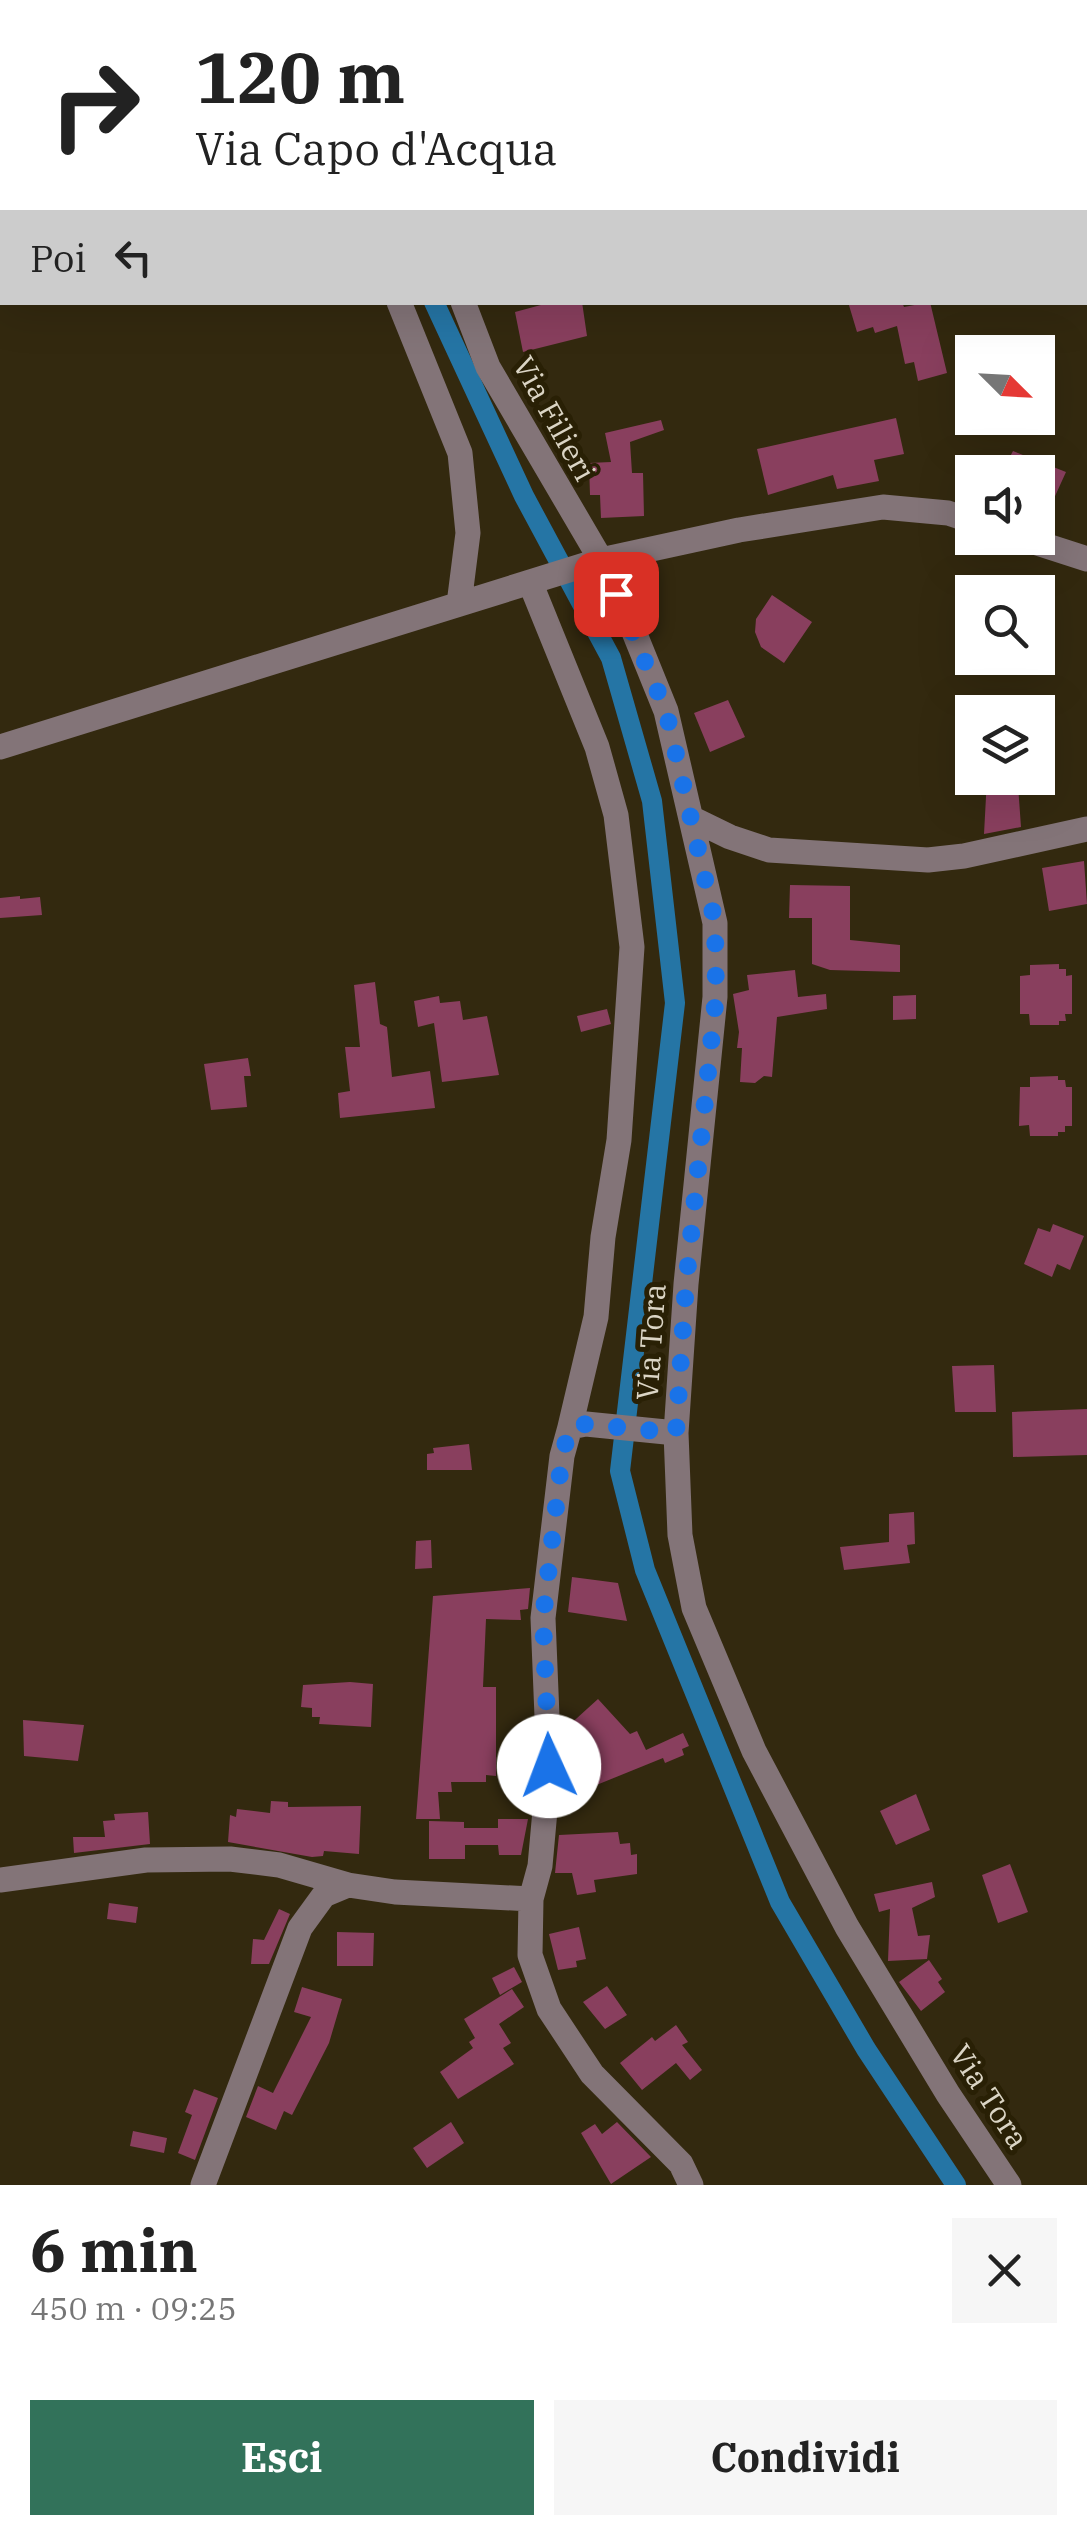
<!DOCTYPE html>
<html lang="it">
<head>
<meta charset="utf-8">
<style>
	body { margin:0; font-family:"IBM Plex Serif",serif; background:#f6f6f6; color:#222; height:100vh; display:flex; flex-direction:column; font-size:38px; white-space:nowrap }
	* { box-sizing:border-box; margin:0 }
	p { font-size:32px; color:#767676 }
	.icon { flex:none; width:55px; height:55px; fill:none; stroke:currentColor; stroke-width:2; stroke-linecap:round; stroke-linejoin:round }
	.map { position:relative; height:2185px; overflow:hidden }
	.details { display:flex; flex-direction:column; background:#fff; flex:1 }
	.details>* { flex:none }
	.guide { position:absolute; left:0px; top:0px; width:1088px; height:305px; box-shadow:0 10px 40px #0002; background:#fff; color:#222; overflow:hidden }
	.needle { width:65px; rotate:114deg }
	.buttons { position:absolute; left:955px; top:335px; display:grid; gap:20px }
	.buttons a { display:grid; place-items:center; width:100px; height:100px; border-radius:0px; background:#fff; box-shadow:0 10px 40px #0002; font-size:50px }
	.pin { position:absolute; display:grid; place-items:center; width:85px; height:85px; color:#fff; margin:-42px; border-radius:20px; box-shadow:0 5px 15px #0006 }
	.me { position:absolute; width:110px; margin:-55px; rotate:358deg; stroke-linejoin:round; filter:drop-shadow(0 0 8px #0008) }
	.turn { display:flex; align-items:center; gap:35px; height:210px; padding:0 30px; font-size:45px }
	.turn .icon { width:130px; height:130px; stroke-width:2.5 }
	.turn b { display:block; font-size:70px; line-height:85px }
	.then { display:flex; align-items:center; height:95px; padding:0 30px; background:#0003; gap:20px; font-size:38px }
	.round { display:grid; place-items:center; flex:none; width:105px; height:105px; border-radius:0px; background:#f6f6f6 }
	.summary { display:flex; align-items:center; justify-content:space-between; height:170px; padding:0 30px }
	h1 { font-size:60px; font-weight:700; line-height:75px }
	.primary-button { display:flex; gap:20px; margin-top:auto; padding:20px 30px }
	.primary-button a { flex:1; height:115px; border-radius:0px; background:#32725a; color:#fff; font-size:40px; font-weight:700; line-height:115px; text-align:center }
	.primary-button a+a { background:#f6f6f6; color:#222 }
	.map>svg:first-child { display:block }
</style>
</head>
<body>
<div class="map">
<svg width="1087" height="2185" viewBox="0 0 1087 2185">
	<rect width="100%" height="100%" fill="#33290f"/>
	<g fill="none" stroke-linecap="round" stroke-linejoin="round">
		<path stroke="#2575a5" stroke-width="20" d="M 306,0 L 307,2
			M 434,302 L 524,496 L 611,658 L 652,801 L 675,1003 L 620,1471 L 645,1570 L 780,1902 L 866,2049 L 956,2185"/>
	</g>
	<path fill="#893f5e" d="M 552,302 L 582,302 L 587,336 L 523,352 L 515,312 Z
		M 848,302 L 902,302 L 904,307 L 930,302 L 947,373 L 918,381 L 914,362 L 905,364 L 897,326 L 875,333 L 873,327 L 857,332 Z
		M 896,418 L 904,454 L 874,460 L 879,481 L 837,489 L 833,475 L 768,495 L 757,449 Z
		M 661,420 L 664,430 L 630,442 L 632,473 L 643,473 L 644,516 L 601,518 L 600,495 L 590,495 L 589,463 L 611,462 L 605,433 Z
		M 1013,451 L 1066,472 L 1041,527 L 1038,526 L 1038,472 L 1002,472 Z
		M 772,595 L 812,622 L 784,663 L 761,647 L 755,632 L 756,619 Z
		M 728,700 L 745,737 L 710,752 L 694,713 Z
		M 987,778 L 1005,778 L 1005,786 L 1018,785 L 1021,827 L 984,834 Z
		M 1084,861 L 1087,904 L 1049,911 L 1042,868 Z
		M 790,885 L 850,886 L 850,940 L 900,945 L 900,972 L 830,970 L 812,964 L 812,918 L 789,918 Z
		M 20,896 L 20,899 L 40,897 L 42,915 L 0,918 L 0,898 Z
		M 1059,964 L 1059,969 L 1066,969 L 1066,976 L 1072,975 L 1072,1014 L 1065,1014 L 1066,1021 L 1059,1021 L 1059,1025 L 1030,1025 L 1029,1014 L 1020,1014 L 1020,976 L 1030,975 L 1030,965 Z
		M 795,970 L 798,997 L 826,994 L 827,1009 L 777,1017 L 772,1077 L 764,1076 L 755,1083 L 740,1082 L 742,1048 L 737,1048 L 739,1032 L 733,994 L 749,990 L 747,975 Z
		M 375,982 L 380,1024 L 387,1027 L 392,1077 L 430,1071 L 435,1108 L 340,1118 L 338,1093 L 350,1091 L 345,1047 L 360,1047 L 354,985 Z
		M 916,995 L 916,1019 L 893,1020 L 893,996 Z
		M 439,996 L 440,1003 L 460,1001 L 463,1020 L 487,1016 L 499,1075 L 442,1082 L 434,1023 L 418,1027 L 414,1001 Z
		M 607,1009 L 611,1024 L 581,1032 L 577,1016 Z
		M 248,1058 L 251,1076 L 244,1076 L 247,1107 L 211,1110 L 204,1064 Z
		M 1058,1076 L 1058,1080 L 1065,1080 L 1066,1087 L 1072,1087 L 1072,1126 L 1065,1126 L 1065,1132 L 1058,1132 L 1058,1136 L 1030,1136 L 1029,1125 L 1019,1126 L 1020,1087 L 1030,1087 L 1030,1077 Z
		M 1053,1224 L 1084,1236 L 1070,1270 L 1057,1264 L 1052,1277 L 1024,1264 L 1038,1228 L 1050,1232 Z
		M 994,1365 L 996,1412 L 955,1412 L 952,1366 Z
		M 1087,1409 L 1087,1455 L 1013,1457 L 1012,1412 Z
		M 469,1444 L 472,1470 L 427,1470 L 427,1454 L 434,1453 L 433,1448 Z
		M 914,1512 L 915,1544 L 907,1545 L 910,1563 L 844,1570 L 840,1547 L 889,1542 L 889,1514 Z
		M 431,1540 L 432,1568 L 415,1569 L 416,1541 Z
		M 572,1577 L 618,1583 L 627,1621 L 568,1612 Z
		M 530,1588 L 528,1609 L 520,1610 L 521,1620 L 486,1619 L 483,1687 L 496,1687 L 496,1776 L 486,1775 L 486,1782 L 451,1782 L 452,1792 L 438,1792 L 440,1819 L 416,1819 L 433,1596 Z
		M 350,1682 L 373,1684 L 371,1727 L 319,1724 L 320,1717 L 312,1717 L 312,1708 L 301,1707 L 303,1685 Z
		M 598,1699 L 630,1734 L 637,1731 L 646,1750 L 683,1733 L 689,1746 L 682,1749 L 684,1755 L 665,1763 L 663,1758 L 594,1786 L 578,1751 L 569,1742 L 574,1736 L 566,1728 Z
		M 23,1720 L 84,1725 L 78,1761 L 24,1756 Z
		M 916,1794 L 930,1830 L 896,1845 L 880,1811 Z
		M 271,1801 L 288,1802 L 288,1807 L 361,1806 L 359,1854 L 324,1851 L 323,1856 L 312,1857 L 228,1842 L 230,1815 L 236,1817 L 237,1809 L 270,1813 Z
		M 148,1812 L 150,1844 L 74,1853 L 73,1837 L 105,1837 L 103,1821 L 115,1820 L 114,1814 Z
		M 498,1819 L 528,1819 L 521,1855 L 499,1855 L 498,1845 L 465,1845 L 465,1859 L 429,1859 L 429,1821 L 464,1822 L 464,1828 L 498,1828 Z
		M 618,1832 L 620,1844 L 630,1843 L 631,1855 L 637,1854 L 637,1874 L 594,1880 L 596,1892 L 577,1895 L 572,1873 L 555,1873 L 559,1835 Z
		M 1010,1864 L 1028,1912 L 998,1923 L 982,1875 Z
		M 932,1882 L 935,1897 L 912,1908 L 918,1936 L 930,1935 L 927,1959 L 888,1961 L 890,1909 L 879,1912 L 874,1894 Z
		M 109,1903 L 138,1907 L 136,1923 L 107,1919 Z
		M 279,1909 L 290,1914 L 269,1964 L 251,1964 L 253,1939 L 264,1940 Z
		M 579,1927 L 586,1959 L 576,1961 L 577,1967 L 558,1970 L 549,1934 Z
		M 337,1932 L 374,1933 L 373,1966 L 337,1966 Z
		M 929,1960 L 942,1979 L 938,1982 L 945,1992 L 921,2011 L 899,1982 Z
		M 514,1967 L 522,1982 L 500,1995 L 492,1978 Z
		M 607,1986 L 627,2015 L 605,2029 L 583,2002 Z
		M 302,1987 L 342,1999 L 329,2043 L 292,2115 L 284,2111 L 276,2130 L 246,2117 L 258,2086 L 273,2093 L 311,2017 L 294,2012 Z
		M 512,1989 L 524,2007 L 499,2024 L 511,2043 L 503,2048 L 514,2064 L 458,2099 L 440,2072 L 473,2048 L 469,2042 L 475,2038 L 464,2019 Z
		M 676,2025 L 688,2042 L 682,2045 L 702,2070 L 690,2080 L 676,2063 L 642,2090 L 620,2063 L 652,2037 L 655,2041 Z
		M 194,2089 L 218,2098 L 195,2160 L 178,2153 L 192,2115 L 185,2112 Z
		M 451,2122 L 464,2143 L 427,2168 L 413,2148 Z
		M 617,2122 L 651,2157 L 611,2184 L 581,2133 L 595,2124 L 602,2134 Z
		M 133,2131 L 167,2138 L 164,2153 L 130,2146 Z"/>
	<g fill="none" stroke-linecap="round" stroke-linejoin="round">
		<path stroke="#837478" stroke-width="25" d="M 238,0 L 239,2
			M 360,0 L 361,2
			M 399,302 L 460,453 L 468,533 L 459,604
			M 463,302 L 488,367 L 601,560 L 632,627 L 666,711 L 715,923 L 715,997 L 686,1284 L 676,1433 L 680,1535 L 694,1608 L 754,1751 L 847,1927 L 948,2094 L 1009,2185
			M 1022,538 L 1087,559
			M 530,582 L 597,747 L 616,815 L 632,947 L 619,1140 L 603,1237 L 596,1317 L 570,1427
			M 0,747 L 601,560 L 739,530 L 883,507 L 948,513 L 972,521
			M 693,819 L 730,837 L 769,850 L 928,860 L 964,856 L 1087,829
			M 676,1433 L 586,1424 L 570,1427 L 562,1456 L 543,1618 L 549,1766 L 540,1866 L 531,1899 L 530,1955 L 549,2009 L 592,2074 L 681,2164 L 691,2185
			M 0,1880 L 146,1860 L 230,1859 L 279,1865 L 348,1885 L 395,1892 L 531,1899
			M 203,2185 L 300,1928 L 324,1895 L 348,1885"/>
	</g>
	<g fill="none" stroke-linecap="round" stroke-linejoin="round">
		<path stroke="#1a73e8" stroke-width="18" stroke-dasharray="0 32.4" d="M 549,1766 L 543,1618 L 562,1456 L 570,1427 L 586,1424 L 676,1433 L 686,1284 L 716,996 L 715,922 L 666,711 L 616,594"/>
	</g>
	<g text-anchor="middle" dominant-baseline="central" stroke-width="10" stroke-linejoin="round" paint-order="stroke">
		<g font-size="30" fill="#dbd5c5" stroke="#292005">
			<text transform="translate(555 418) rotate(61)">Via Filieri</text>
			<text transform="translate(650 1342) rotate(-86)">Via Tora</text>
			<text transform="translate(990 2096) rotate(57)">Via Tora</text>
		</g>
	</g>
</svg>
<div class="buttons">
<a><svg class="needle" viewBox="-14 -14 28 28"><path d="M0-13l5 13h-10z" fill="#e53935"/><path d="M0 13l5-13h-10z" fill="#767676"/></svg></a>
<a><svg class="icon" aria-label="sound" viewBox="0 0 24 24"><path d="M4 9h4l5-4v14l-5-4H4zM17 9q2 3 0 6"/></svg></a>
<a><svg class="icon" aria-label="search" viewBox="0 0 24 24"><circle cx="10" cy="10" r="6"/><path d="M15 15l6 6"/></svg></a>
<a><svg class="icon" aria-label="layers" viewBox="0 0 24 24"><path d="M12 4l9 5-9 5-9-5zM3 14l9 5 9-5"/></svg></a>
</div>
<div class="pin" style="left:616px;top:594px;background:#d93025"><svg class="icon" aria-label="arrive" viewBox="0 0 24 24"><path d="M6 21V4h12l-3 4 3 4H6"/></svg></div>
<svg class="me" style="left:549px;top:1766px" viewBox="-20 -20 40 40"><circle r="19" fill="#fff"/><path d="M0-13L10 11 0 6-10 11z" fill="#1a73e8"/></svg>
<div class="guide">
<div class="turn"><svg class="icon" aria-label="right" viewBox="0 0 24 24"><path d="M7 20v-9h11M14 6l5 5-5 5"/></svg><div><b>120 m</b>Via Capo d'Acqua</div></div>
<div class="then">Poi<svg class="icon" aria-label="left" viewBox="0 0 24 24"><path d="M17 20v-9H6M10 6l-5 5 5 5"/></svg></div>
</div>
</div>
<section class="details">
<div class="summary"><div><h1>6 min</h1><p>450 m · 09:25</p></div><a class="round"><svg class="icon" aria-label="close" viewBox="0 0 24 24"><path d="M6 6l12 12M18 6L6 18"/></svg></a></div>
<div class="primary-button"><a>Esci</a><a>Condividi</a></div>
</section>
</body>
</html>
